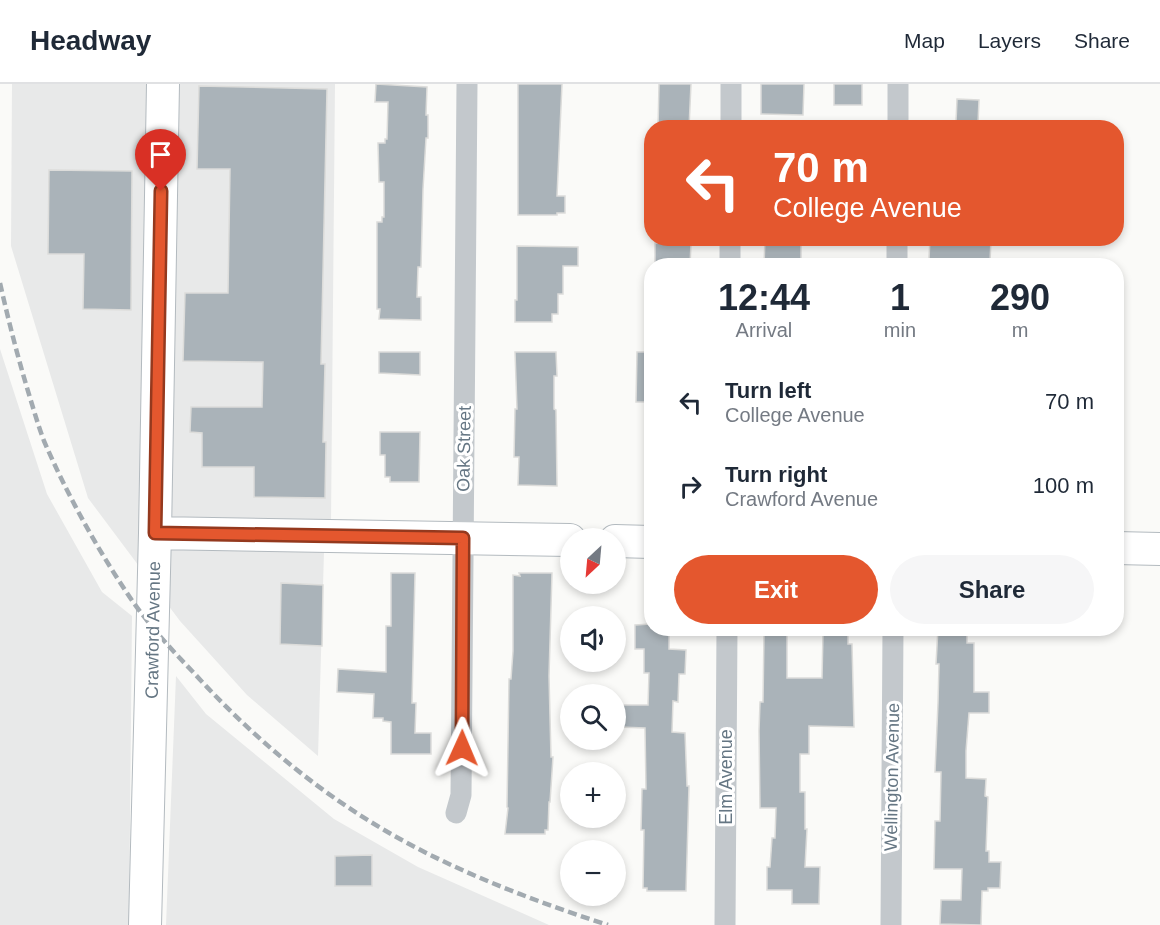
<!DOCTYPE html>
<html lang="en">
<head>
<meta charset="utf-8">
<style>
	body { margin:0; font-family:Arial,sans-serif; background:#f6f6f7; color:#1f2937; height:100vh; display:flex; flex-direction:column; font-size:22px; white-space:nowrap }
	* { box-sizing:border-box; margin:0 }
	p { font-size:20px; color:#747a83 }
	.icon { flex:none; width:33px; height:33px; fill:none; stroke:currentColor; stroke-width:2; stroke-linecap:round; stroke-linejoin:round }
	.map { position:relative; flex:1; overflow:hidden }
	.sheet { position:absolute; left:644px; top:174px; width:480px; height:378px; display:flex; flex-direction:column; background:#fff; border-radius:24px; box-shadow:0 3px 9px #0003 }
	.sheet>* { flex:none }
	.guide { position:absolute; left:644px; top:36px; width:480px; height:126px; border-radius:24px; box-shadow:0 3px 9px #0003; background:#e4572e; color:#fff; overflow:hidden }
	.needle { width:39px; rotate:206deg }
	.fabs { position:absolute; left:560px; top:444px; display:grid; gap:12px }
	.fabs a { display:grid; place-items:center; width:66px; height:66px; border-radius:50%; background:#fff; box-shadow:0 3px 9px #0003; font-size:30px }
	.pin { position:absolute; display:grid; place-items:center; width:51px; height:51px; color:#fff; margin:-62px -26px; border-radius:50% 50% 50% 0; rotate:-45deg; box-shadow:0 0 6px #0007 }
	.pin .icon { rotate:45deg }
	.me { position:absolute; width:66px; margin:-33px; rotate:1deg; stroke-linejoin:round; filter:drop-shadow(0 0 4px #0008) }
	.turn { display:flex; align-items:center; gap:21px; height:126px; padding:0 30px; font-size:27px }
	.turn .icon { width:78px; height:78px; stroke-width:2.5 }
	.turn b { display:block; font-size:42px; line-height:51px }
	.eta { display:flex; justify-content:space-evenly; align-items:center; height:102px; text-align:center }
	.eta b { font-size:36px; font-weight:700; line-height:42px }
	.cta { display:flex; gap:12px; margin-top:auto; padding:12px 30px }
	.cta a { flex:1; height:69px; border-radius:36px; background:#e4572e; color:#fff; font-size:24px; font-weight:700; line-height:69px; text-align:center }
	.cta a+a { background:#f6f6f7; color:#1f2937 }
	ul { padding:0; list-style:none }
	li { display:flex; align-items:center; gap:18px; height:84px; padding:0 30px }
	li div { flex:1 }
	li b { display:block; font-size:22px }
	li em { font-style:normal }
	header { display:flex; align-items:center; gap:36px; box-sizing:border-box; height:84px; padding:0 30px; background:#fff; border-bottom:2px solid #e0e1e3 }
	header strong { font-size:28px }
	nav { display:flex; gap:33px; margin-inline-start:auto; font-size:21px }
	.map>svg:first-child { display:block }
</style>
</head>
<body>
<header>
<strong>Headway</strong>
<nav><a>Map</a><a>Layers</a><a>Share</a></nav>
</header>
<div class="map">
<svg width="1160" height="841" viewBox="0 0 1160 841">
	<rect width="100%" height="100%" fill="#fafaf8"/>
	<path fill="#e8e9e9" d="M 12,0 L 335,0 L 331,439 L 324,468 L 318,672 L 247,611 L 180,537 L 88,414 L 11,162 Z
		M 0,265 L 47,410 L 102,508 L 132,532 L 129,841 L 0,841 Z
		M 176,592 L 206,630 L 334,735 L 418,783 L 549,841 L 166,841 Z"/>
	<path fill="#aab3b9" stroke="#dcdcda" stroke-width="1.5" d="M 376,0 L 427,3 L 426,31 L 428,31 L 428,54 L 426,54 L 423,105 L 421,183 L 418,183 L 417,213 L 421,213 L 421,236 L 379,235 L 380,225 L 377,225 L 377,138 L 382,138 L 382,133 L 384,133 L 384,98 L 379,98 L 378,59 L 385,59 L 385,55 L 387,55 L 388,18 L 375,18 Z
		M 518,0 L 562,0 L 557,112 L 565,112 L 565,129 L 557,129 L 557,131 L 518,131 Z
		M 659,0 L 691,0 L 689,44 L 658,44 Z
		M 761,0 L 804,0 L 803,31 L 761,30 Z
		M 834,0 L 862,0 L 862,21 L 834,21 Z
		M 199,2 L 327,5 L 321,280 L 325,280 L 323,358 L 326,358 L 325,414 L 254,413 L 254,383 L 202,383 L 202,349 L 190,348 L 191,323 L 262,323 L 263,278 L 183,277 L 185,209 L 228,209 L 230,85 L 197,85 Z
		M 957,15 L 979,16 L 978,39 L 956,38 Z
		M 49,86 L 132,87 L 131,226 L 83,225 L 84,170 L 48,170 Z
		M 765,154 L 801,154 L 801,182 L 764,182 Z
		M 930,154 L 991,155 L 990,178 L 929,175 Z
		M 655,159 L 691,159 L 690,182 L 655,181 Z
		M 517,162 L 578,163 L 578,182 L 563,182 L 563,210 L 558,210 L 558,230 L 552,230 L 552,238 L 515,238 L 515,216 L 517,216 Z
		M 379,268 L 420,268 L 420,291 L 379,289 Z
		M 515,268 L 556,268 L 557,292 L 554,292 L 554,325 L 556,326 L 557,402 L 518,401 L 519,373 L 514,373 L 515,325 L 517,325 Z
		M 637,268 L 651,268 L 651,318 L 636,318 Z
		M 380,348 L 420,348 L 419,398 L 390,398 L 390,393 L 385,393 L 385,371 L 380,371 Z
		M 391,489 L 415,489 L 412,619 L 416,619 L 415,649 L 431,649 L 431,670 L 391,670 L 391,638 L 383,637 L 383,634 L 373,634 L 374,610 L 337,608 L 338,585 L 386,588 L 386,542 L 391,542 Z
		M 519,489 L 552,489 L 549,592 L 551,673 L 553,673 L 550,718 L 549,718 L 548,746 L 545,746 L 545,750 L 505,750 L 508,724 L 507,723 L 509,595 L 511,595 L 513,567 L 513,491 L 520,492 Z
		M 281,499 L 323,501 L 322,562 L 280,560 Z
		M 651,540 L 651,544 L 662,544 L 662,550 L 669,550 L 669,565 L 686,566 L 685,590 L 679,590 L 678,618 L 673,617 L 672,648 L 685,649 L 687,702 L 689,702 L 686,807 L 647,807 L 647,804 L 643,804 L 644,746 L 641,746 L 642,705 L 646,705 L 645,644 L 619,643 L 619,621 L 648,621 L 649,589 L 644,589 L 644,565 L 635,565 L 635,541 Z
		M 938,544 L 967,544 L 967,559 L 974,559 L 974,608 L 989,608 L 989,629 L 969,629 L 966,667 L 966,694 L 986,695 L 985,712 L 988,713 L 986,767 L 989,767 L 989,778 L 1001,778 L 1000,804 L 988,804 L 988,807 L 982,807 L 981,841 L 940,840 L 941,816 L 961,816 L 962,785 L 934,785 L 935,737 L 940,737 L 941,688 L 935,688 L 938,619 L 939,580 L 936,580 Z
		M 823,548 L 848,549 L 848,560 L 852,560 L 854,643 L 809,642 L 809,670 L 800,670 L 800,708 L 805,708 L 805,745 L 807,745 L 805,783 L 820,783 L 819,820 L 792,820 L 792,806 L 767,806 L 767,783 L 770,783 L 772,754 L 775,754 L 776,724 L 760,724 L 759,647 L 760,618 L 763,618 L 764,549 L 787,549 L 787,594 L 822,594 Z
		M 372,771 L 372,802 L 335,802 L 335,772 Z"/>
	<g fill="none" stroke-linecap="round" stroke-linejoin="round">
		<defs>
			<path id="secondary" d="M 155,449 L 570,456
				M 615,457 L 651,458
				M 1116,464 L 1160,465
				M 145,841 L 155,449 L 163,0"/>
		</defs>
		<use href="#secondary" stroke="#b3babf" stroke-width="34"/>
		<path stroke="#c3c8cc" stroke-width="21" d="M 731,44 L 731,0
			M 898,44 L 898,0
			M 730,182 L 730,154
			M 897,182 L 897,154
			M 456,729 L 461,711 L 467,0
			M 725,841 L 727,544
			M 891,841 L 893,544"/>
		<use href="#secondary" stroke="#fff" stroke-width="32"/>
		<path stroke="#a2aab0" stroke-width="4.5" stroke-dasharray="9 4.5" stroke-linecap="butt" d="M 0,199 C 9,239 19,278 31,317 C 35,330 39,344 44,357 C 67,410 95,461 127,509 C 146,538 170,564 193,588 C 253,654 322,712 400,755 C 465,791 537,818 608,841"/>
	</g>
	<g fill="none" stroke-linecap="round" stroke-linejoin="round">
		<defs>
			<path id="route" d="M 161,107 L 155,449 L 463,454 L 462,664"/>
		</defs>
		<use href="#route" stroke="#94391e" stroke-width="15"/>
		<use href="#route" stroke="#e4572e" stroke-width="10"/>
	</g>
	<g text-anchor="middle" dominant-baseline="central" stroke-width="6" stroke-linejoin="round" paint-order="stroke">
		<g font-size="18" fill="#657683" stroke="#fff">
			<text transform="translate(464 365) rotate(-89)">Oak Street</text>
			<text transform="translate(153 546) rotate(-89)">Crawford Avenue</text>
			<text transform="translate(726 693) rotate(-90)">Elm Avenue</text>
			<text transform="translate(892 693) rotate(-89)">Wellington Avenue</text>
		</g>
	</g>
</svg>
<div class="fabs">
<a><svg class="needle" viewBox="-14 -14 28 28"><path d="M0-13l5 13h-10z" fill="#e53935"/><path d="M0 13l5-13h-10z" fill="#747a83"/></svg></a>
<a><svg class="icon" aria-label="sound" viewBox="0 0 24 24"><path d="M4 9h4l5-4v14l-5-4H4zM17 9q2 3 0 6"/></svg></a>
<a><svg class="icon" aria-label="search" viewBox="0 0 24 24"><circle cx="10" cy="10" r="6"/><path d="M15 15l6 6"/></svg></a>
<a>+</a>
<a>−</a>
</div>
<div class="pin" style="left:161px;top:107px;background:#d93025"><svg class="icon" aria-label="arrive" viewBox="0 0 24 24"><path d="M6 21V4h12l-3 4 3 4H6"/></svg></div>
<svg class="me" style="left:462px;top:664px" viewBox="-20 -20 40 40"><path d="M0-17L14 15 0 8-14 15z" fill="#e4572e" stroke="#fff" stroke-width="4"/></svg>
<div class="guide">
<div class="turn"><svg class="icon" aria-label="left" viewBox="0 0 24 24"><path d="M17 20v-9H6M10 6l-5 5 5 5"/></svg><div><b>70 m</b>College Avenue</div></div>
</div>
<section class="sheet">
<div class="eta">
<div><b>12:44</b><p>Arrival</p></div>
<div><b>1</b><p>min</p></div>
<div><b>290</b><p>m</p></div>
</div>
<ul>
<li><svg class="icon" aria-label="left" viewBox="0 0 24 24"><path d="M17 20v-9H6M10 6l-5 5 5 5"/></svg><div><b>Turn left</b><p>College Avenue</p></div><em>70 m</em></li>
<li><svg class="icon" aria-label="right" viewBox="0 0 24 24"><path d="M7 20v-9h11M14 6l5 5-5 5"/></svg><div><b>Turn right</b><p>Crawford Avenue</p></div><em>100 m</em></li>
</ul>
<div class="cta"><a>Exit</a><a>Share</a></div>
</section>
</div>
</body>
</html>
